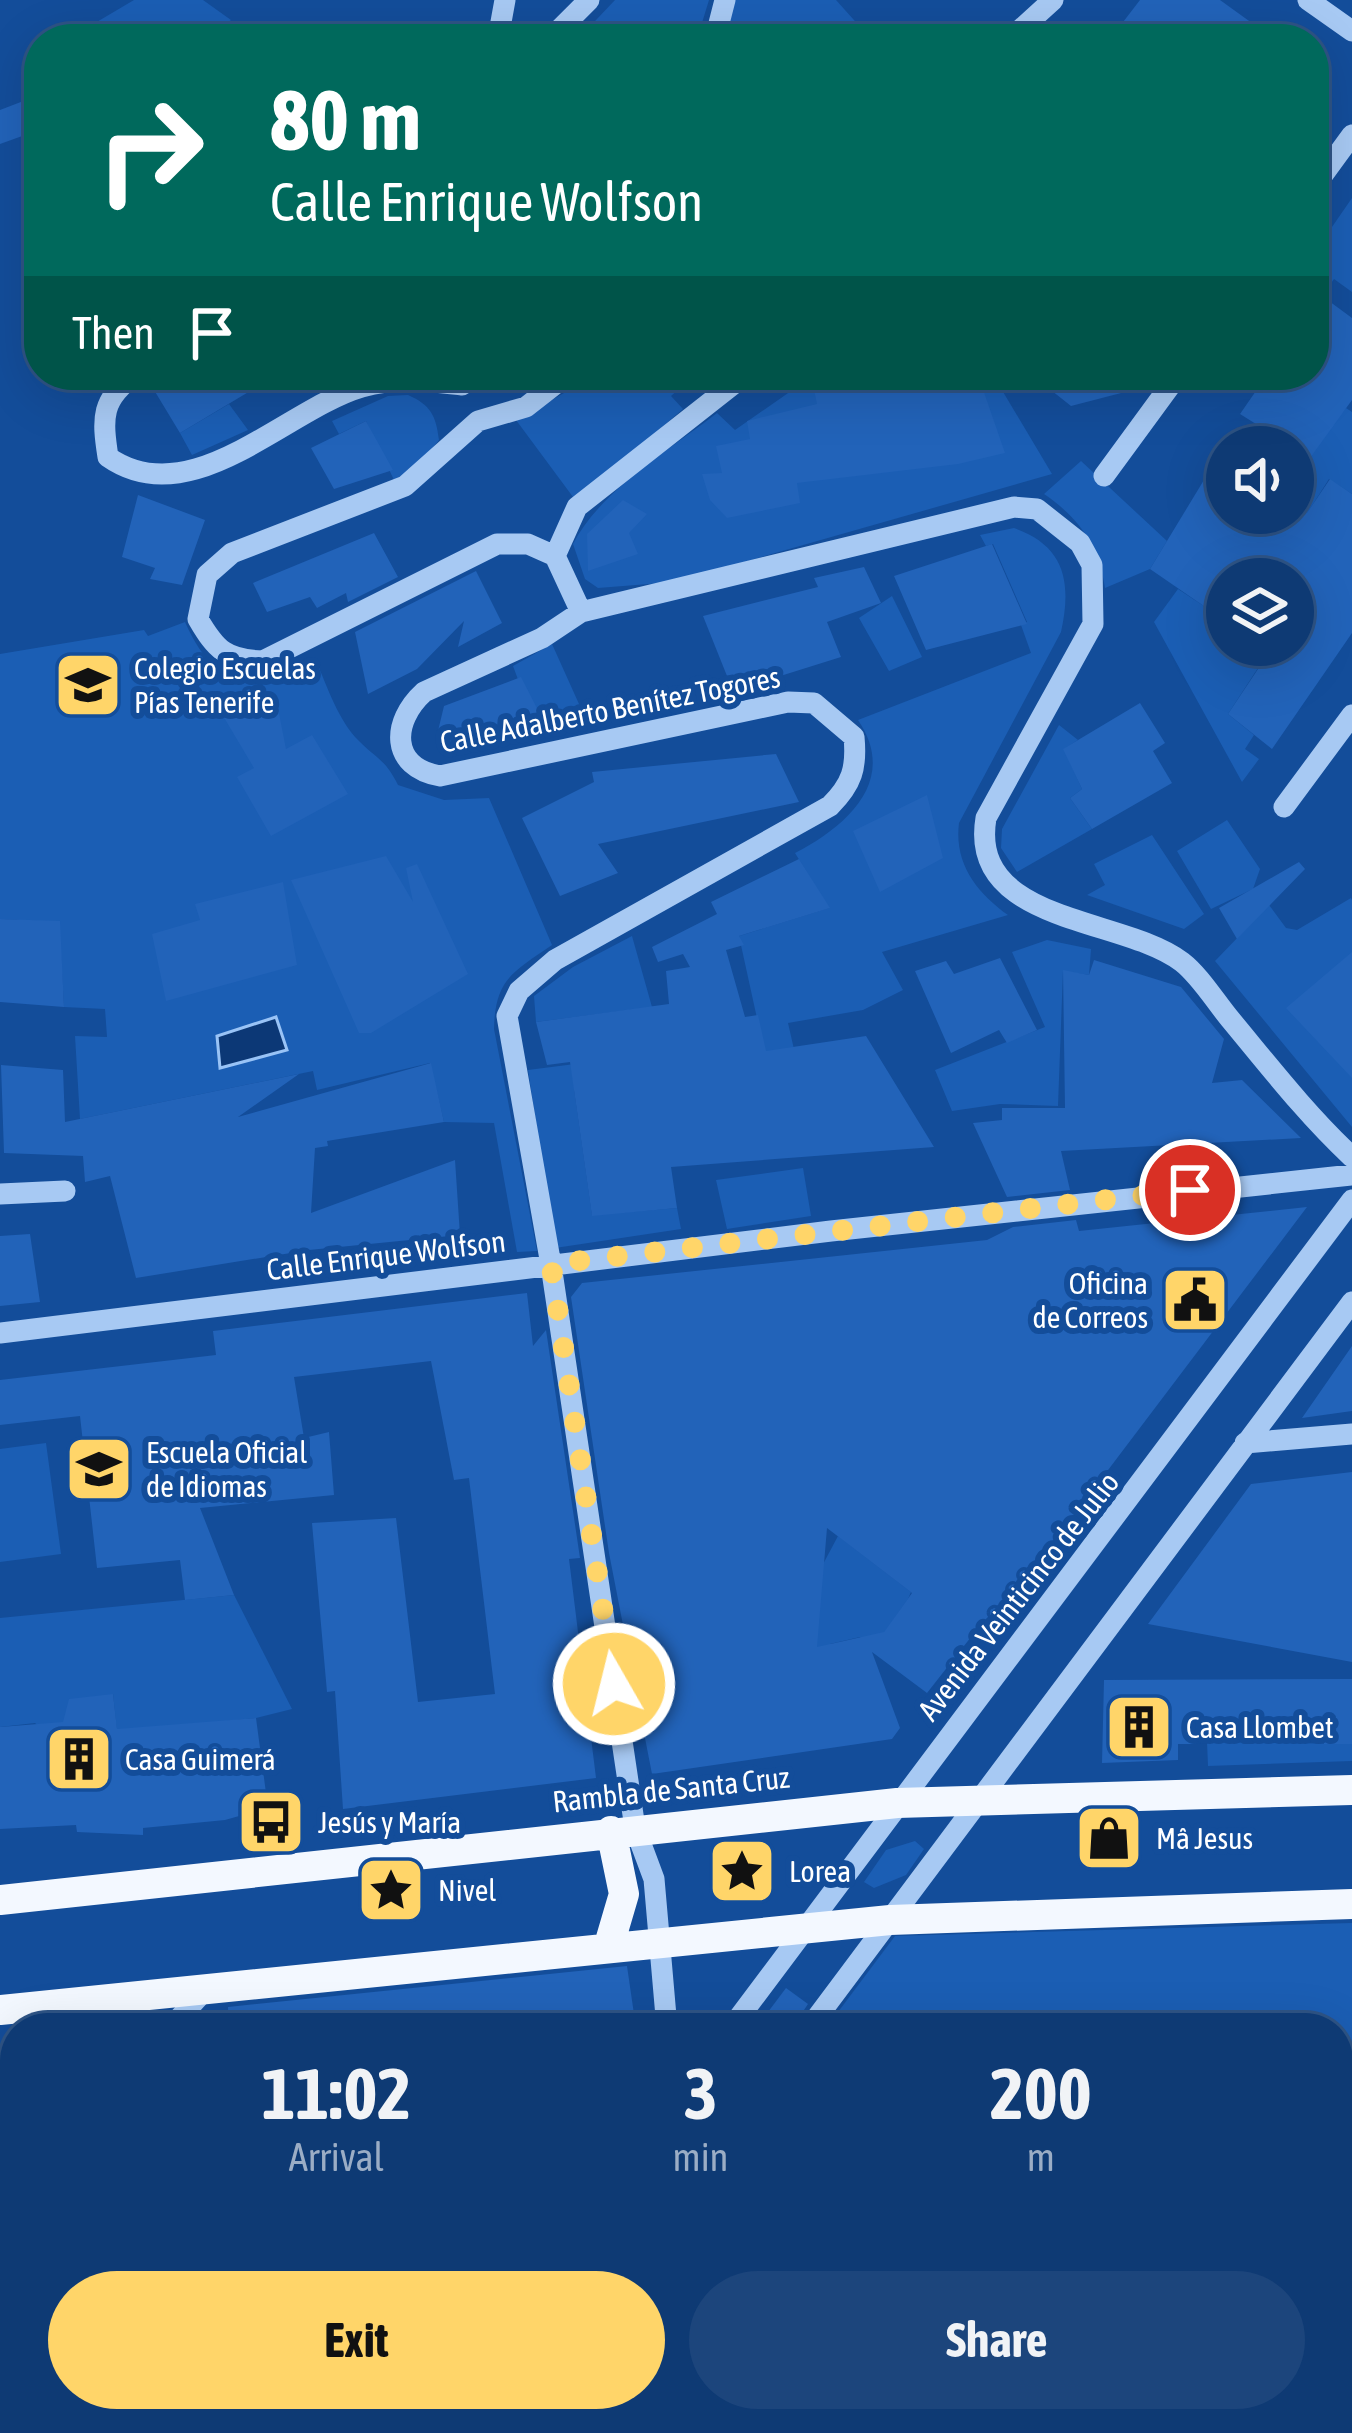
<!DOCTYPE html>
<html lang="en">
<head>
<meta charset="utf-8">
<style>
	body { margin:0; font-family:"Asap Condensed",sans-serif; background:#1c457c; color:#f1f3f6; height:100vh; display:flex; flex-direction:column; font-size:45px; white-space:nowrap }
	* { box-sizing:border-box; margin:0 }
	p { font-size:39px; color:#9badc5 }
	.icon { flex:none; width:66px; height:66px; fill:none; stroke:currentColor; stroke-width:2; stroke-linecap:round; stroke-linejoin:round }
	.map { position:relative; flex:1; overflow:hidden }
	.sheet { position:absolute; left:0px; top:2013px; width:1353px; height:420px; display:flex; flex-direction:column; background:#0e3a74; border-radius:48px 48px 0 0; box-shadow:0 12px 48px #0002,0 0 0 3px #2e5486 }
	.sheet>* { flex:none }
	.guide { position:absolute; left:24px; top:24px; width:1305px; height:366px; border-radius:48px; box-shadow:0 12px 48px #0002,0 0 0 3px #2e5486; background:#00695c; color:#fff; overflow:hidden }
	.tools { position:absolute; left:1206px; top:426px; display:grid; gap:24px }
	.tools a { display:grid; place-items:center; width:108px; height:108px; border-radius:50%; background:#0e3a74; box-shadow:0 12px 48px #0002,0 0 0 3px #2e5486; font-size:60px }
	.pin { position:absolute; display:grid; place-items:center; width:102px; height:102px; color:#fff; margin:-51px; border:6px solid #fff; border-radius:50%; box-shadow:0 3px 12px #0007 }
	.me { position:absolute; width:132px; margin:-66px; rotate:352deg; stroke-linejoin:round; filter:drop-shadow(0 0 9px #0008) }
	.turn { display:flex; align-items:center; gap:42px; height:252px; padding:0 48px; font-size:54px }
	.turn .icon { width:156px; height:156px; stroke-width:2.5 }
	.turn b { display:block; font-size:84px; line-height:102px }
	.then { display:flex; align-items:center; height:114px; padding:0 48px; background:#0003; gap:24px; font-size:45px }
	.eta { display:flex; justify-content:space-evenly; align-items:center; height:204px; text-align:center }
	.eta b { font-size:72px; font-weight:700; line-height:84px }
	.button { display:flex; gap:24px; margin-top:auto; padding:24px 48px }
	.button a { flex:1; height:138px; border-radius:72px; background:#ffd569; color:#111; font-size:48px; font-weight:700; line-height:138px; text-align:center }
	.button a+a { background:#1c457c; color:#f1f3f6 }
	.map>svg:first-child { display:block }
</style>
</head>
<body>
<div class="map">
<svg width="1352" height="2433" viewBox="0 0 1352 2433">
	<rect width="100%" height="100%" fill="#134d9a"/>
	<path fill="#1b5eb4" d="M 134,0 L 203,0 L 231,20 L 207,39 L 68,39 Z
		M 615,0 L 709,0 L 697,39 L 578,39 Z
		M 734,0 L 836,0 L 871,39 L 721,39 Z
		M 1352,198 L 1352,292 L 1334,279 L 1314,308 L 1314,253 Z
		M 596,375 L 695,375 L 671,396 L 683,409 L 580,498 L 573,497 L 516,420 Z
		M 814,375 L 993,375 L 1052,474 L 674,582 L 598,588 L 585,579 L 573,544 C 601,490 669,450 717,413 L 735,430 Z
		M 408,395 C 431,405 436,416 439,440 L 419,465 L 394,480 L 366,421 L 339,434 L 332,421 L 388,396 Z
		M 229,404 L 248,430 L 192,455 L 180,433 Z
		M 1346,408 L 1352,412 L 1352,494 L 1329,479 L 1287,545 L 1293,472 Z
		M 1081,461 L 1167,541 L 1150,569 L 1105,588 C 1099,546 1079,518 1044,494 Z
		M 1014,528 C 1065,546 1072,582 1061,632 L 959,823 C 954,863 976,892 1008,915 L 882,952 L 903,990 L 863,1010 L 788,1023 L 796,1058 L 767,1064 L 739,936 L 829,908 L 795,853 C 847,826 899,780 858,720 L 1031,653 L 1021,625 L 1027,622 L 993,544 L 986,546 L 980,535 Z
		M 1178,589 L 1219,616 L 1227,605 L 1227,645 L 1273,645 L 1228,714 L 1254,735 L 1245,749 L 1259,759 L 1242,782 L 1154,622 Z
		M 892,596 L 922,657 L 889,671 L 859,618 Z
		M 185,622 C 217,694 251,682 316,661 C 328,688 338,720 359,741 C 378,760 385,759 398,785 L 444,800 L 489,798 L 552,945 C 513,972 495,979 494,1029 L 537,1251 L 517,1252 L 494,1123 L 444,1122 L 430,1063 L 317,1090 L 313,1071 L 80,1119 L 75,1036 L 107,1037 L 105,1009 L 64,1007 L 59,922 L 0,919 L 0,654 L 144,630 L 148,636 Z
		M 552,644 L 588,724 L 539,736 L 513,666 Z
		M 1059,725 L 1078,740 L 1064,749 L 1082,789 L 1070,798 L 1092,829 L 1017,872 L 1001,848 L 1002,829 Z
		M 1227,820 L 1260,869 L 1253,889 L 1211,909 L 1177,851 Z
		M 1152,835 L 1204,914 L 1184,929 L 1087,895 L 1105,885 L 1094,864 Z
		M 1351,898 L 1352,900 L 1352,1127 L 1215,961 L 1269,905 L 1286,928 L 1297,930 Z
		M 632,936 L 652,1007 L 536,1022 L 534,996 L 573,967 Z
		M 1047,940 L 1091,949 L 1089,975 L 1063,971 L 1058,1106 L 1000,1104 L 952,1111 L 935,1070 L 1045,1027 L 1012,952 Z
		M 669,1052 L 574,1089 L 592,1215 L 677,1208 L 681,1229 L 555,1248 L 528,1070 Z
		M 803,1168 L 811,1216 L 727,1229 L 716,1180 Z
		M 46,1443 L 61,1554 L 0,1562 L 0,1449 Z
		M 838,1536 L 911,1592 L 908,1599 L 871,1651 L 860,1637 L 830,1644 L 834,1675 L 761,1681 Z
		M 234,1595 L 292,1709 L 256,1718 L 117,1732 L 113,1694 L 58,1743 L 35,1723 L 0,1727 L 0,1618 Z
		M 1207,1742 L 1352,1744 L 1352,1761 L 1208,1766 Z
		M 915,1841 L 924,1849 L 906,1875 L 874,1888 L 864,1882 L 886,1850 Z
		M 1352,1923 L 1352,2433 L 743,2433 L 741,2418 L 1338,2418 L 1338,2028 L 826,2028 L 895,1936 Z"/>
	<path fill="#0c3876" stroke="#99c3f6" stroke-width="3" d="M 276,1017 L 287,1050 L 220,1068 L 217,1036 Z"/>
	<path fill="#2263b9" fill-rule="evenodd" d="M 1140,0 L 1220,0 L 1274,39 L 1110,39 Z
		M 39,95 L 39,130 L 0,144 L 0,110 Z
		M 1314,290 L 1352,318 L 1352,400 L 1310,458 L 1240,414 L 1267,375 L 1314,375 Z
		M 175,375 L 277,375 L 180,433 L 154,390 Z
		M 824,375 L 978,375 L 1005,453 L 958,464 L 797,483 L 800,503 L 727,518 L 710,500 L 702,474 L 722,473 L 716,446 L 750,439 L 747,421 L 817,404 L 813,385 Z
		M 1032,375 L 1151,375 L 1152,385 L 1071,406 Z
		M 366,421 L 393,470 L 334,489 L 311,448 Z
		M 1227,442 L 1227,513 L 1307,513 L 1330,479 L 1352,494 L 1352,633 L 1272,749 L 1228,714 L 1274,645 L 1293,645 L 1293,579 L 1227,579 L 1227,622 L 1150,569 Z
		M 138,495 L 205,520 L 182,585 L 150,579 L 155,568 L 122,557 Z
		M 623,500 L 647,514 L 629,533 L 638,554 L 588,571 L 587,534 Z
		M 374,533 L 398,577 L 348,602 L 346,593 L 317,608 L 310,597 L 267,612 L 253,583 Z
		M 992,544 L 1027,624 L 926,650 L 894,576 Z
		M 864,567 L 881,603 L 827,622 L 841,657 L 733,691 L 703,616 L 818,587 L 814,578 Z
		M 476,571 L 502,623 L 458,647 L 464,621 L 417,669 L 368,694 L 355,632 Z
		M 521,677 L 545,724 L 460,752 L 437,735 L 444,706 Z
		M 275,693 L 286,749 L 312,735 L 348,794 L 271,836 L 237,777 L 254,768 L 213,699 Z
		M 1140,703 L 1165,743 L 1153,751 L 1172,783 L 1092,829 L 1070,798 L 1082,789 L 1063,749 Z
		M 776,754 L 799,802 L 598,844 L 618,873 L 560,896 L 522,818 L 594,782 L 592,772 Z
		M 927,795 L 943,858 L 880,892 L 853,831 Z
		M 386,856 L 413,902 L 406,868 L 417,864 L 468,974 L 371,1033 L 359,1033 L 291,880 Z
		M 799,859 L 830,908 L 739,936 L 744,945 L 726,950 L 745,1017 L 758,1015 L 766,1051 L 866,1036 L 934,1147 L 671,1167 L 677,1208 L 592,1216 L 570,1062 L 547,1065 L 536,1022 L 669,1004 L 666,971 L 690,967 L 683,954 L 658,962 L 652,947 L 717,914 L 711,902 Z
		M 1299,862 L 1305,869 L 1237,939 L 1219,908 Z
		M 283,882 L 297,965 L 166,1001 L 152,934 L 200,920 L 195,904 Z
		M 0,919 L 60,921 L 64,1007 L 0,1002 Z
		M 1352,952 L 1352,1078 L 1286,1008 Z
		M 1000,958 L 1037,1030 L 1007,1043 L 999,1030 L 951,1053 L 915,971 L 946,961 L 954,974 Z
		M 1094,960 L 1181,987 L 1224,1039 L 1212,1083 L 1242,1080 L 1301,1138 L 1061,1151 L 1070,1190 L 1007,1197 L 973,1123 L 1002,1120 L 1002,1108 L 1065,1108 L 1063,970 L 1089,975 Z
		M 431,1063 L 444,1122 L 327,1141 L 328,1146 L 315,1148 L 311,1213 L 455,1160 L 460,1235 L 309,1250 L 136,1278 L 110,1176 L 85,1182 L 83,1156 L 4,1153 L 1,1065 L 63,1070 L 65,1122 L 299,1074 L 238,1117 Z
		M 1307,1207 L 978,1642 L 971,1637 L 927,1693 L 872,1652 L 900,1728 L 892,1739 L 652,1774 L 609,1553 L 571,1297 L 582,1283 L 987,1240 L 1013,1227 L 1076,1220 L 1079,1231 ZM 827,1528 L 912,1593 L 884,1632 L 817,1647 Z
		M 30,1234 L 40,1302 L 0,1306 L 0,1236 Z
		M 527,1293 L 533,1346 L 546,1330 L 580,1558 L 569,1559 L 596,1778 L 343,1809 L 335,1691 L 327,1692 L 312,1523 L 396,1518 L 418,1702 L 495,1694 L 469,1478 L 454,1480 L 431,1361 L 294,1377 L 304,1438 L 329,1432 L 334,1495 L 200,1508 L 234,1595 L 185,1600 L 180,1560 L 97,1568 L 80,1416 L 0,1425 L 0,1380 L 216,1355 L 213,1331 Z
		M 1352,1346 L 1352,1411 L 1302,1418 Z
		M 1352,1472 L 1352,1662 L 1148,1624 L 1251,1484 Z
		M 1352,1679 L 1352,1744 L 1324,1744 L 1324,1736 L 1195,1731 L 1196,1744 L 1178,1744 L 1178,1760 L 1102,1763 L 1104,1680 Z
		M 113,1694 L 117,1729 L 256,1718 L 268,1808 L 225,1820 L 143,1828 L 143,1835 L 77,1832 L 76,1825 L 0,1829 L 0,1727 L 63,1722 L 69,1699 Z
		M 627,1966 L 636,2028 L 229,2028 L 228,2007 Z
		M 786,1988 L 808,2004 L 792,2028 L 756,2028 Z"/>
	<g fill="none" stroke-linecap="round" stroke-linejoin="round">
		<path stroke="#a7c9f3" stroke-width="21" d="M 505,0 L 501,22 L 511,39
			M 1308,0 L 1352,31
			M 550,39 L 589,0
			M 715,39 L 725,0
			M 1010,39 L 1053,0
			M 1314,187 L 1352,135
			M 135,375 C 101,399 102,418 108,457 C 191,515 286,409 362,387 C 396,377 427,381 462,385
			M 1104,476 L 1178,375
			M 555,556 L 528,544 L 497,544 L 263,661 C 226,660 216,650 198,619 L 207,575 L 232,553 L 405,486 L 478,421 L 526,407 L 567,375
			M 555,556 L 577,507 L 745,375
			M 555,556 L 581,612
			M 1284,807 L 1352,715
			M 0,1194 L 65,1191
			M 0,1333 L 831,1231 L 1352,1175
			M 1245,1443 L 1352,1434
			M 170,2028 L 206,1989
			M 667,2028 L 654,1879 L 635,1828 L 551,1265 L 507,1016 L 519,991 L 555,960 L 830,806 C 852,784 857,768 854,737 L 814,703 L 788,702 L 440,776 C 390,767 391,722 424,692 L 542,638 L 581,612 L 1014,507 L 1037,509 L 1080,543 L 1092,565 L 1093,624 L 986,818 C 968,924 1124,917 1182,962 C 1200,976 1215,1001 1230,1019 C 1269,1066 1307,1115 1352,1157
			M 731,2028 L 1352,1200
			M 809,2028 L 1352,1302
			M 0,2254 L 15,2234
			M 724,2418 L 726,2433
			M 431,2433 L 442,2418
			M 505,2433 L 516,2418"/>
		<path stroke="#f3f8ff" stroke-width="30" d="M 0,1900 L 897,1803 L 1352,1790
			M 609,1945 L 624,1894 L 611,1831
			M 0,2010 L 890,1920 L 1352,1904"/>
	</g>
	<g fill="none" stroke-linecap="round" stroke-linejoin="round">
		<path stroke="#ffd569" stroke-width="21" stroke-dasharray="0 37.8" d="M 614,1684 L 551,1264 L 1190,1190"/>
	</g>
	<defs>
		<symbol id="school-square" viewBox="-11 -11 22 22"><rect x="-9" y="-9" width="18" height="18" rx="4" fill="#ffd569" stroke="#134d9a"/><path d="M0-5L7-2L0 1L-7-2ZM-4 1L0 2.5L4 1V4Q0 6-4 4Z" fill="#111"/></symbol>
		<symbol id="civic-square" viewBox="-11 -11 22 22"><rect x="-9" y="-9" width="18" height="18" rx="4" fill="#ffd569" stroke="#134d9a"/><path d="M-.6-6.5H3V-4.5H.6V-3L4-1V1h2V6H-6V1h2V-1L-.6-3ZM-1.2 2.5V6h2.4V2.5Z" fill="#111"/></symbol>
		<symbol id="university-square" viewBox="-11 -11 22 22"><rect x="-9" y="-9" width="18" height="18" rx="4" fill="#ffd569" stroke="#134d9a"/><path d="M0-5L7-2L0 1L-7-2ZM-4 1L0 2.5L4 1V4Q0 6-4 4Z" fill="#111"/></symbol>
		<symbol id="building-square" viewBox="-11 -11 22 22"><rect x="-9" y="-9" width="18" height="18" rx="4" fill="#ffd569" stroke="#134d9a"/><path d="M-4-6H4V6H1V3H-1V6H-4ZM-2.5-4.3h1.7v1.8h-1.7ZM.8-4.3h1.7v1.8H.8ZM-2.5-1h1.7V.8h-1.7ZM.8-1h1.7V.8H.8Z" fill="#111"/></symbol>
		<symbol id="bus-square" viewBox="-11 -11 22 22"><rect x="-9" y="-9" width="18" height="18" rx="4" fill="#ffd569" stroke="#134d9a"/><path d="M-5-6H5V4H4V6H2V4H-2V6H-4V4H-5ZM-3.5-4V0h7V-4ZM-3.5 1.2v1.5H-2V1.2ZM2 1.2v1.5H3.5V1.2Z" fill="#111"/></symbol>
		<symbol id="shop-square" viewBox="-11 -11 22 22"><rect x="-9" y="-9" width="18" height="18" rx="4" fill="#ffd569" stroke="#134d9a"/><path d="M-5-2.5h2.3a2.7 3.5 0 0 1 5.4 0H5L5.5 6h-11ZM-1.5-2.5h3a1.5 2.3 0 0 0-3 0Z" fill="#111"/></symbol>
		<symbol id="sight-square" viewBox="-11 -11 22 22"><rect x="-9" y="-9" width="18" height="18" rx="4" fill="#ffd569" stroke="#134d9a"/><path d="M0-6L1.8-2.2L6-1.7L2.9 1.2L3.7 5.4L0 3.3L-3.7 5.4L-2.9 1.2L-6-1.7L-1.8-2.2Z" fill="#111"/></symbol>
	</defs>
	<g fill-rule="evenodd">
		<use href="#school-square" x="50" y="647" width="76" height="76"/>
		<use href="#civic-square" x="1157" y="1262" width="76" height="76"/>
		<use href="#university-square" x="61" y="1431" width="76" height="76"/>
		<use href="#building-square" x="1101" y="1689" width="76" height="76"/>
		<use href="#building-square" x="41" y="1721" width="76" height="76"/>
		<use href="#bus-square" x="233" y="1784" width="76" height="76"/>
		<use href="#shop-square" x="1071" y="1800" width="76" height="76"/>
		<use href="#sight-square" x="704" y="1833" width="76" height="76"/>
		<use href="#sight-square" x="353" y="1852" width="76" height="76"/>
	</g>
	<g text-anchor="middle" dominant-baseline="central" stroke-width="12" stroke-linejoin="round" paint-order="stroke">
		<g font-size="30" fill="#fff" stroke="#134d9a" text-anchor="start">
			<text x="134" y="668">Colegio Escuelas<tspan x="134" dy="34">Pías Tenerife</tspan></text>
			<text x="1148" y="1283" text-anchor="end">Oficina<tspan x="1148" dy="34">de Correos</tspan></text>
			<text x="146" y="1452">Escuela Oficial<tspan x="146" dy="34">de Idiomas</tspan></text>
			<text x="1186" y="1727">Casa Llombet</text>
			<text x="125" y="1759">Casa Guimerá</text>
			<text x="318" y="1822">Jesús y María</text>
			<text x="1156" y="1838">Mâ Jesus</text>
			<text x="789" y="1871">Lorea</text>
			<text x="438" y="1890">Nivel</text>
		</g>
		<g font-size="30" fill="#fff" stroke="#134d9a">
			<text transform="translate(610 709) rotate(-11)">Calle Adalberto Benítez Togores</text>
			<text transform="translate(386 1255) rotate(-7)">Calle Enrique Wolfson</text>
			<text transform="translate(1018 1596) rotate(-52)">Avenida Veinticinco de Julio</text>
			<text transform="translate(671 1789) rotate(-6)">Rambla de Santa Cruz</text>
		</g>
	</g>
</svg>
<div class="tools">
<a><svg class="icon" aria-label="sound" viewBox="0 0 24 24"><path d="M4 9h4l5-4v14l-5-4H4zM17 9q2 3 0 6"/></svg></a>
<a><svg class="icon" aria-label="layers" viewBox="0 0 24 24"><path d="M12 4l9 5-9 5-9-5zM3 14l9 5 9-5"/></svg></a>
</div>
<div class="pin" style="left:1190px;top:1190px;background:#d93025"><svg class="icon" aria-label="arrive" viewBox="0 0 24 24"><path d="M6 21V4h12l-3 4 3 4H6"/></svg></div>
<svg class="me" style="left:614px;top:1684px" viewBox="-20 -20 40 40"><circle r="17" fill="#ffd569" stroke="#fff" stroke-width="3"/><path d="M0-11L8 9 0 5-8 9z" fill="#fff"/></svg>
<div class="guide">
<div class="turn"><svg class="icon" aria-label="right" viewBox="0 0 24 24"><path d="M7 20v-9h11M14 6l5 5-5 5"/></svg><div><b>80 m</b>Calle Enrique Wolfson</div></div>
<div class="then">Then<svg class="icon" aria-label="arrive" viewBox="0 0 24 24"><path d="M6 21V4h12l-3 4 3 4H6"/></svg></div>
</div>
<section class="sheet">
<div class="eta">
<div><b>11:02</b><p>Arrival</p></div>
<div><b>3</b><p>min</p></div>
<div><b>200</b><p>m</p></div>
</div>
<div class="button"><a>Exit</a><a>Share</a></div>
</section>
</div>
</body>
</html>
